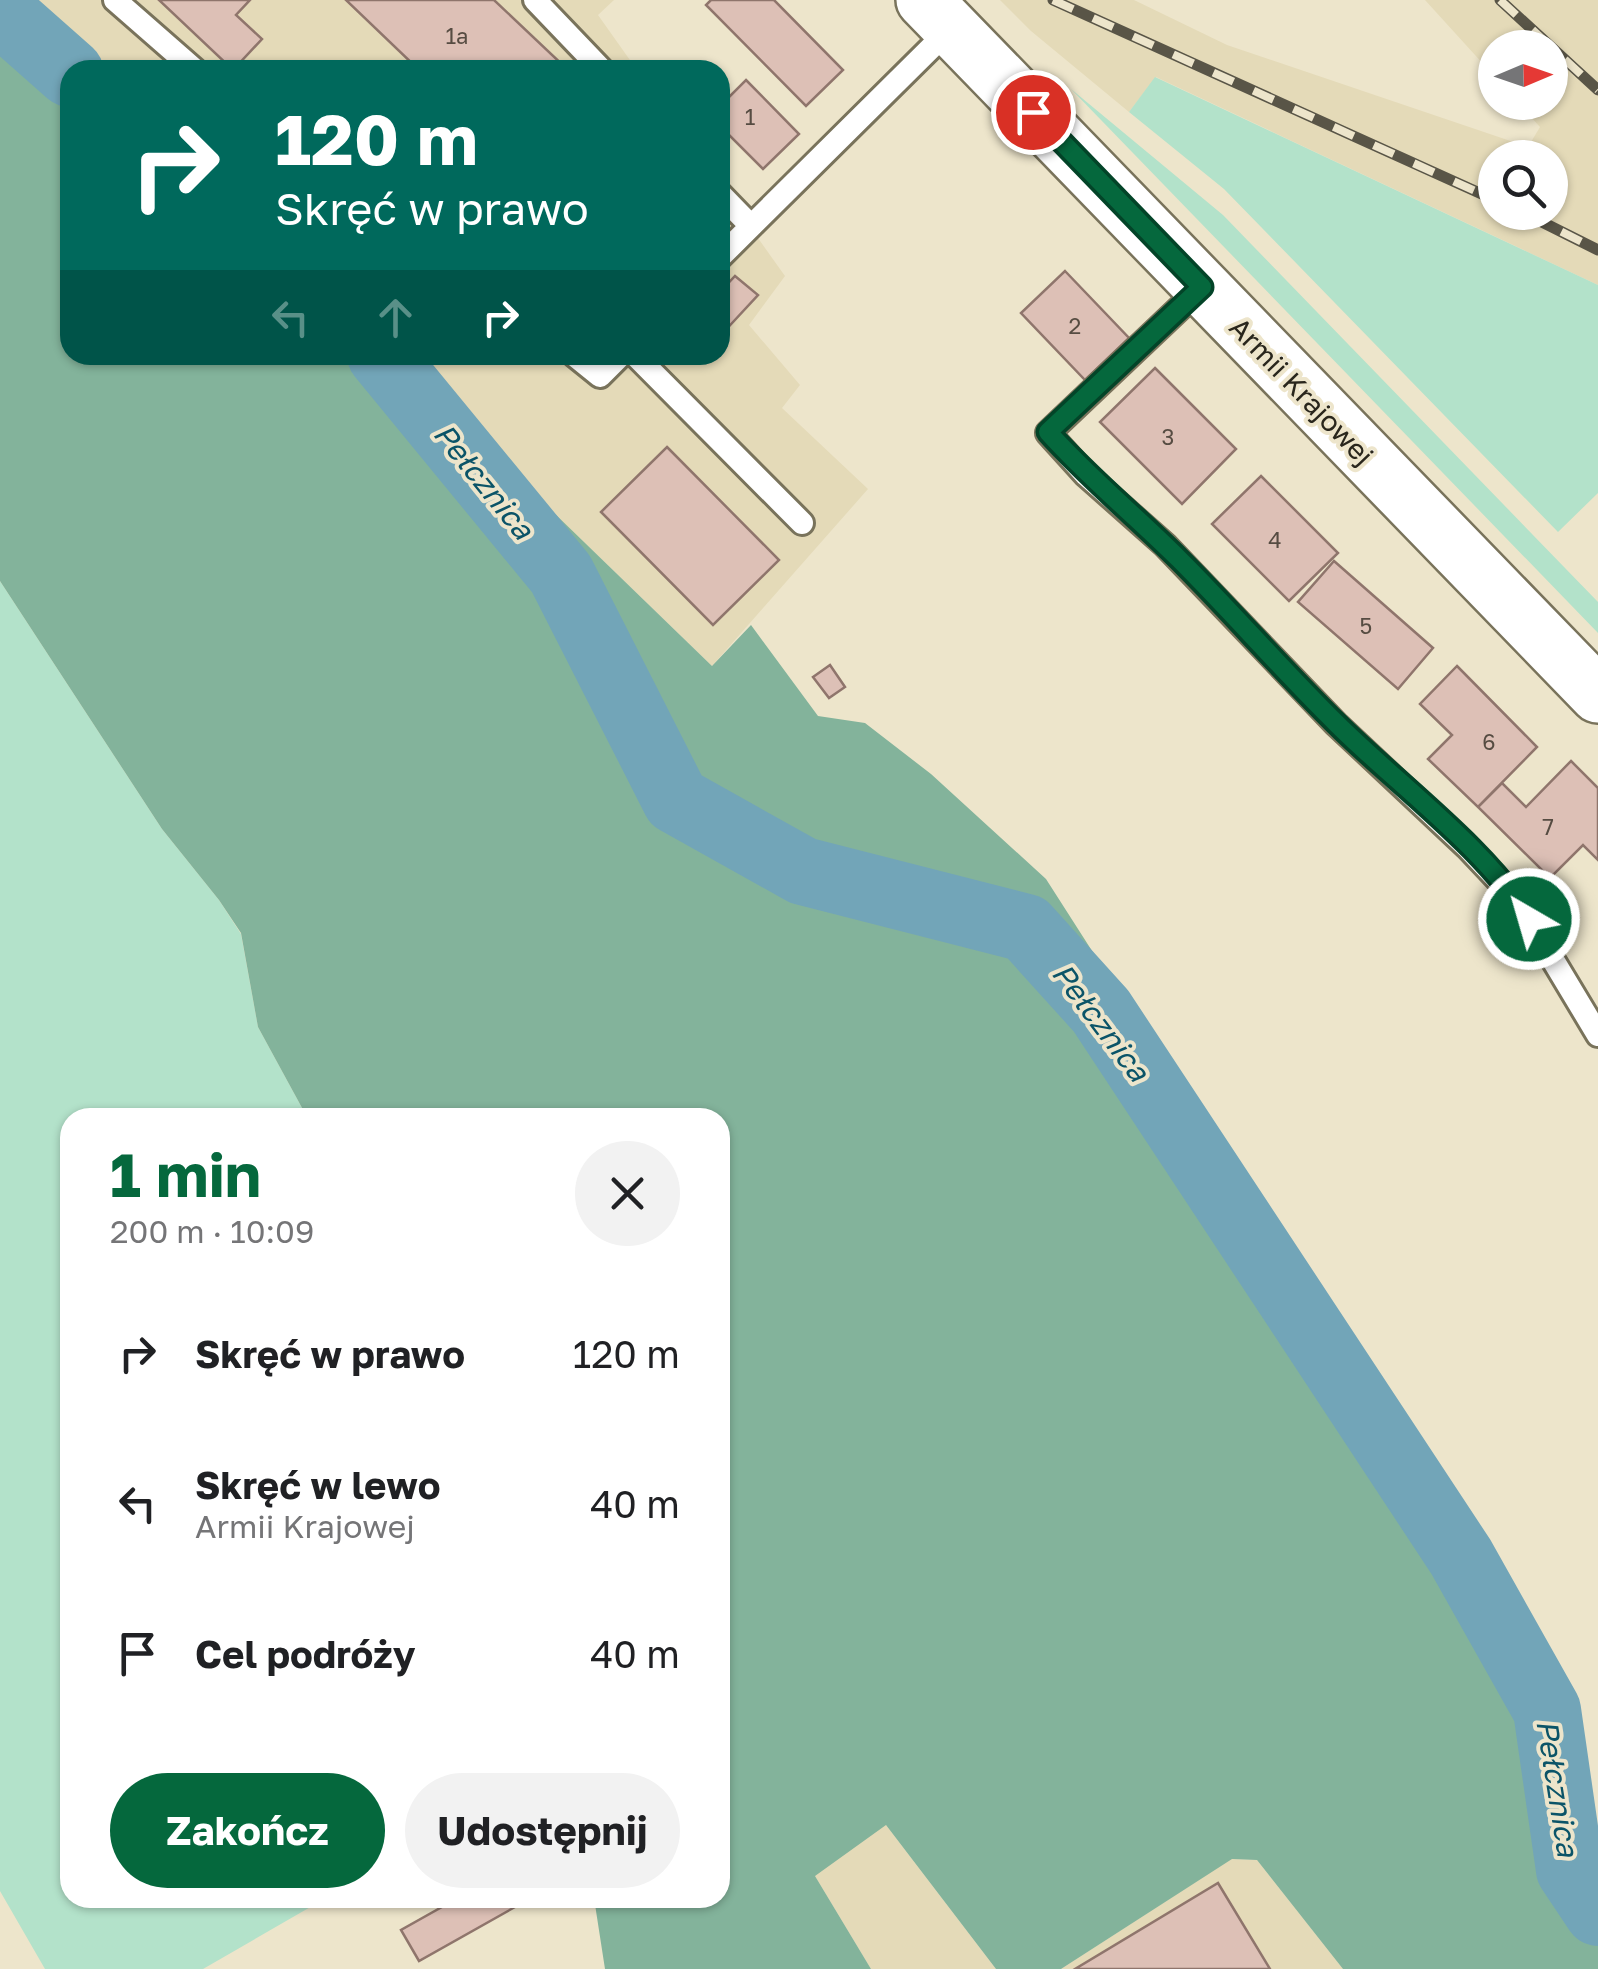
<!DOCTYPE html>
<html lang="pl">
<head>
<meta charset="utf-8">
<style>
	body { margin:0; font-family:"Golos Text",sans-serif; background:#f2f2f2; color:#202124; height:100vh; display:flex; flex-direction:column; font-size:38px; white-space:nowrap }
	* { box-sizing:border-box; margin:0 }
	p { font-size:32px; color:#757577 }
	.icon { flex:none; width:55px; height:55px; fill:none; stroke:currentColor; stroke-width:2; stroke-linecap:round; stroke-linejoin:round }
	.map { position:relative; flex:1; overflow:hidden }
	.details { position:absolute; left:60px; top:1108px; width:670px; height:800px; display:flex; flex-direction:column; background:#fff; border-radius:30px; box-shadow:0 2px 8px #0004 }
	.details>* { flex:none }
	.guide { position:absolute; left:60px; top:60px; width:670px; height:305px; border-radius:30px; box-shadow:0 2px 8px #0004; background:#00695c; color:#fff; overflow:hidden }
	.needle { width:65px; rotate:88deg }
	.tools { position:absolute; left:1478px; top:30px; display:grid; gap:20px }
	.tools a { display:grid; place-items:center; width:90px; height:90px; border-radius:50%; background:#fff; box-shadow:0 2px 8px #0004; font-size:50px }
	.pin { position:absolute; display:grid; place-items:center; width:85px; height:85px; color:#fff; margin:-42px; border:5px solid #fff; border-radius:50%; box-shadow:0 2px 10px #0007 }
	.me { position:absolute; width:110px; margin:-55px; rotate:322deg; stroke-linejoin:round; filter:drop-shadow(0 0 8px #0008) }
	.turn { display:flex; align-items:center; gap:35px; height:210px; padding:0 50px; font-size:45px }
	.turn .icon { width:130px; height:130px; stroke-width:2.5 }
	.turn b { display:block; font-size:70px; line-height:85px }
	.lanes { display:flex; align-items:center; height:95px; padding:0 50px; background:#0003; justify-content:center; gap:50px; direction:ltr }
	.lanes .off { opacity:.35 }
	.round { display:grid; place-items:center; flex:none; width:105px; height:105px; border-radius:52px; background:#f2f2f2 }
	.overview { display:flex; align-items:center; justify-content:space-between; height:170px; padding:0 50px }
	h1 { font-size:60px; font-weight:700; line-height:75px; color:#05683d }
	.cta { display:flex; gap:20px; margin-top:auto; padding:20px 50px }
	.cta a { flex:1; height:115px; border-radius:60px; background:#05683d; color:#fff; font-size:40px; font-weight:700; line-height:115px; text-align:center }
	.cta a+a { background:#f2f2f2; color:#202124 }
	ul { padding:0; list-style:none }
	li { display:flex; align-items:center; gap:30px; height:150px; padding:0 50px }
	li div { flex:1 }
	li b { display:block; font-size:38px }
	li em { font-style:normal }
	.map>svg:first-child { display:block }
</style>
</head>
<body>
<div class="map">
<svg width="1598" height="1969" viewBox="0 0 1598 1969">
	<rect width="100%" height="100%" fill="#ede5cb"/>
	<path fill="#e4dab8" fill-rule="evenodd" d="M 22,0 L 614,0 L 598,15 L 637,70 L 96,70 Z
		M 1000,0 L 1134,0 L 1227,45 L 1528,147 L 1540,127 L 1518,103 L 1550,102 L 1550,48 L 1495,48 L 1495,77 L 1425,0 L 1598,0 L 1598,285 L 1156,77 L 1129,112 L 1031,31 ZM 1495,158 L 1550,158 L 1550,212 L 1495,212 Z
		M 720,185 L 785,276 L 749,325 L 800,385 L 782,408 L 868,489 L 712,666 L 391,355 L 720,355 Z
		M 720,1583 L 886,1825 L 996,1969 L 871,1969 L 815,1876 Z
		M 1231,1859 L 1257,1860 L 1343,1969 L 1061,1969 Z"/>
	<path fill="#b3e2ca" d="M 1155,77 L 1598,285 L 1598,493 L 1558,532 L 1224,189 L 1129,112 Z
		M 1071,89 L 1223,215 L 1598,602 L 1598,633 Z
		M 0,581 L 162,829 L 219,900 L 241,934 L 258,1027 L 307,1117 L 70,1118 L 70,1898 L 326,1898 L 203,1969 L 45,1969 L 0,1891 Z"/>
	<path fill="#83b39b" d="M 0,0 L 22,0 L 96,70 L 70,70 L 70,355 L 391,355 L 712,666 L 751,625 L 818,716 L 865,723 L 931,774 L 1046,879 L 1484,1563 L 1561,1692 L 1573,1749 L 1570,1849 L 1598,1927 L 1598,1969 L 1343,1969 L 1257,1860 L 1232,1859 L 1061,1969 L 996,1969 L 886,1825 L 815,1876 L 871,1969 L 605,1969 L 594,1898 L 720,1898 L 720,1118 L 307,1117 L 258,1027 L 241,933 L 219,900 L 162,829 L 0,581 Z"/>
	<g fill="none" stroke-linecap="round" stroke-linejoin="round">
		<path stroke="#72a5b8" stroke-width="68" d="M 0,11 L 70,73
			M 381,355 L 561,574 L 676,800 L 803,871 L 1026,928 L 1101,1011 L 1461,1557 L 1547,1710 L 1570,1870 L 1598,1912"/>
	</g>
	<path fill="#ddc0b6" stroke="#8f756c" stroke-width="2.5" d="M 159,0 L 250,0 L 236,15 L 262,39 L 233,70 Z
		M 346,0 L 494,0 L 568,70 L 419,70 Z
		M 711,0 L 774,0 L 843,70 L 806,106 L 706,5 Z
		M 746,80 L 799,134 L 763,169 L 720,126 L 720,106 Z
		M 1065,271 L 1129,338 L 1085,380 L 1021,313 Z
		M 735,276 L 758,295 L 721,335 L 720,292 Z
		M 1155,368 L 1236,449 L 1182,504 L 1100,422 Z
		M 667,447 L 779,560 L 713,625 L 601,512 Z
		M 1261,476 L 1338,553 L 1289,601 L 1212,524 Z
		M 1334,561 L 1433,648 L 1398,689 L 1298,602 Z
		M 830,665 L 845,687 L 829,698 L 813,677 Z
		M 1457,666 L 1537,747 L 1478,807 L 1428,759 L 1452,735 L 1420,704 Z
		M 1571,761 L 1598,788 L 1598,860 L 1583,845 L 1550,878 L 1478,807 L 1502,783 L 1526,807 Z
		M 1218,1883 L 1270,1969 L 1075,1969 Z
		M 458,1898 L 531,1898 L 419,1961 L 401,1930 Z"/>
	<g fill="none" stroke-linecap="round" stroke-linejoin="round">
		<defs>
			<path id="service" d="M 115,0 L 195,70
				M 535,0 L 602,70
				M 720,194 L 751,226
				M 720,257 L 951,28
				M 1202,287 L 1048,433 L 1086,475 L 1165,545 L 1336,724 L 1467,847 L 1517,900 L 1598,1035
				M 574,355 L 600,376 L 621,355
				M 635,355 L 802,523"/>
			<path id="secondary" d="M 924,0 L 1598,695"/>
		</defs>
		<use href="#service" stroke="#79735b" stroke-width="28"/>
		<use href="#secondary" stroke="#79735b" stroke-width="60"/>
		<use href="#service" stroke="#fff" stroke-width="22"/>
		<use href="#secondary" stroke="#fff" stroke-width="55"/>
		<defs>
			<path id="rail" d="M 1053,0 L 1495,200
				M 1500,0 L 1598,90
				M 1522,212 L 1598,250"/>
		</defs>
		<use href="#rail" stroke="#595547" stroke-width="11"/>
		<use href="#rail" stroke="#ede5cb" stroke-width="8" stroke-dasharray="22" stroke-linecap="butt"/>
	</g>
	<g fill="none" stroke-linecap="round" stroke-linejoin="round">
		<defs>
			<path id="route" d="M 1033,112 L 1202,287 L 1048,432 C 1089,478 1136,516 1179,559 C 1233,613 1283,671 1337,724 C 1395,782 1488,850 1529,919"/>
		</defs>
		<use href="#route" stroke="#034428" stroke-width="25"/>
		<use href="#route" stroke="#05683d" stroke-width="18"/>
	</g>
	<g text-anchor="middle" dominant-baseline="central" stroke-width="8" stroke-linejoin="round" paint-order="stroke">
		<g font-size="22" fill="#564c42">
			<text x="457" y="35">1a</text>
			<text x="750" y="116">1</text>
			<text x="1075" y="325">2</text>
			<text x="1168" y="436">3</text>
			<text x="1275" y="539">4</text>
			<text x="1366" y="625">5</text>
			<text x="1489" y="741">6</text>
			<text x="1548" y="826">7</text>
		</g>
		<g font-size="28" fill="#29261c" stroke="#ede5cb">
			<text transform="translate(1302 391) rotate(46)">Armii Krajowej</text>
		</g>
		<g font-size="30" font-style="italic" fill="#0b5468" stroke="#ede5cb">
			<text transform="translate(484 481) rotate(51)">Pełcznica</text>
			<text transform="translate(1101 1022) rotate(53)">Pełcznica</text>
			<text transform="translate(1558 1788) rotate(81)">Pełcznica</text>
		</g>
	</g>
</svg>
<div class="tools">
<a><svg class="needle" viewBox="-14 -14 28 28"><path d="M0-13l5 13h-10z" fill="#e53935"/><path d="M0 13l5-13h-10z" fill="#757577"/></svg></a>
<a><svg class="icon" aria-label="search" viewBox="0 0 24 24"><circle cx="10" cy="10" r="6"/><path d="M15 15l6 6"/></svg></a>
</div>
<div class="pin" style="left:1033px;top:112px;background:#d93025"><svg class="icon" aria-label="arrive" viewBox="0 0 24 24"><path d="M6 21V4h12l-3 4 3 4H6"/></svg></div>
<svg class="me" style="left:1529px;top:919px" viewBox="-20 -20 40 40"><circle r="17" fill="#05683d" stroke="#fff" stroke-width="3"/><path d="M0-11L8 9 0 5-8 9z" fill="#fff"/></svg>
<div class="guide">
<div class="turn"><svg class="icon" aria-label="right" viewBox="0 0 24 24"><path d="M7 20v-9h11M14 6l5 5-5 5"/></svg><div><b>120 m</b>Skręć w prawo</div></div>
<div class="lanes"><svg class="icon off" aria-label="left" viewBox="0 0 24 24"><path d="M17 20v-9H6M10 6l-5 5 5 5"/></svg><svg class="icon off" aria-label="ahead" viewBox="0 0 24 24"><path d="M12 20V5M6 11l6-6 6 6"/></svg><svg class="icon" aria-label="right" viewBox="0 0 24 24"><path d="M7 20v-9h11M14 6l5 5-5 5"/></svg></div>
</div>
<section class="details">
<div class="overview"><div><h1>1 min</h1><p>200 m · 10:09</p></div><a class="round"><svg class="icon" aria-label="close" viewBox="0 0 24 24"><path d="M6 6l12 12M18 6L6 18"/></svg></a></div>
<ul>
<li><svg class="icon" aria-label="right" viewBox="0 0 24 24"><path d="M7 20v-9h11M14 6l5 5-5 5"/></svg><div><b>Skręć w prawo</b></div><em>120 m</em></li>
<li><svg class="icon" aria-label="left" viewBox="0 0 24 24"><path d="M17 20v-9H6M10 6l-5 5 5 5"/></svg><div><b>Skręć w lewo</b><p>Armii Krajowej</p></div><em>40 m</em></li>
<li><svg class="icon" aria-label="arrive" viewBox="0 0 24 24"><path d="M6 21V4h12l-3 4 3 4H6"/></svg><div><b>Cel podróży</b></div><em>40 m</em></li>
</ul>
<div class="cta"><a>Zakończ</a><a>Udostępnij</a></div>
</section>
</div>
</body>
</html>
